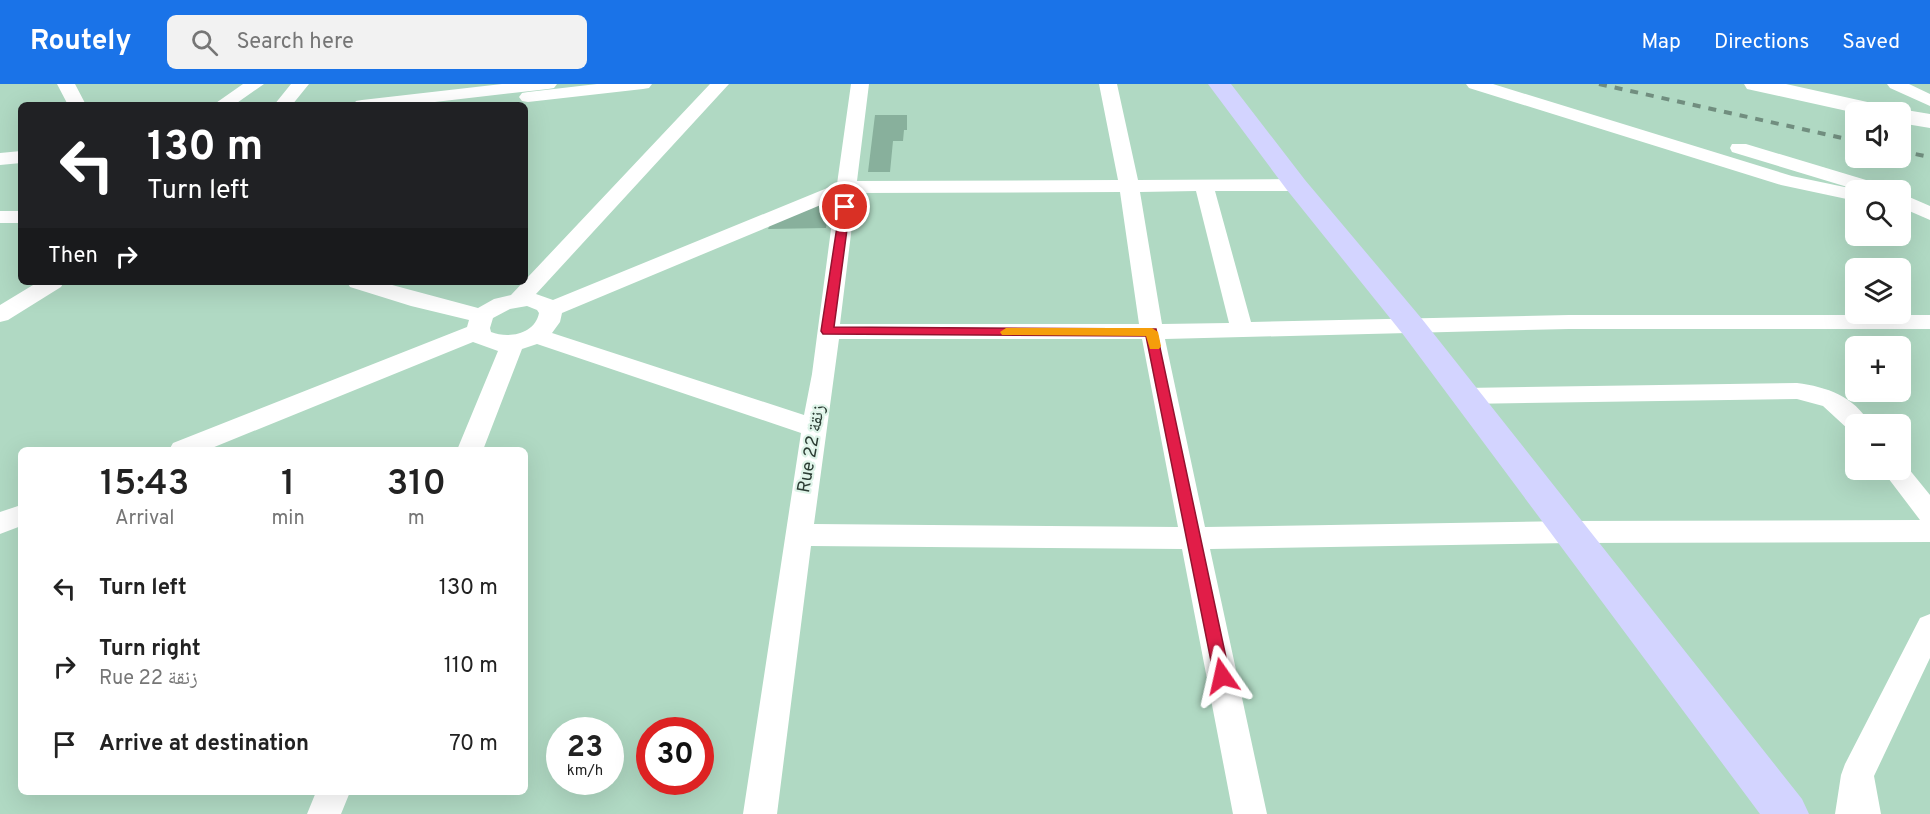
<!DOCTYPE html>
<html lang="en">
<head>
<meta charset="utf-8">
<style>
	body { margin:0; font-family:Overpass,"Noto Naskh Arabic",sans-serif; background:#f2f2f2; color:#222; height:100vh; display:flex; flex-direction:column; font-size:22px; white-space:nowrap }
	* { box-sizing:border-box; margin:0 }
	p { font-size:20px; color:#767676 }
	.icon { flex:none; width:33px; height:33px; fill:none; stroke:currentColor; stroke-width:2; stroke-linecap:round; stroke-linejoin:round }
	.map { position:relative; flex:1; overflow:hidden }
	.details { position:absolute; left:18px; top:363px; width:510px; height:348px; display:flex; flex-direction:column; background:#fff; border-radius:9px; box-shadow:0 6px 24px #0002 }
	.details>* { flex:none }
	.hud { position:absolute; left:18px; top:18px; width:510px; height:183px; border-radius:9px; box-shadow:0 6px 24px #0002; background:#202124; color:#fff; overflow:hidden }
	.controls { position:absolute; left:1845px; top:18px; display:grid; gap:12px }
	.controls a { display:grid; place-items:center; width:66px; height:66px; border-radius:9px; background:#fff; box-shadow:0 6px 24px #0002; font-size:30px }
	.speed { position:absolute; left:546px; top:633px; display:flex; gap:12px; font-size:30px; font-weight:700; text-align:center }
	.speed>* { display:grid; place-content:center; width:78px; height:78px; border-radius:50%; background:#fff; box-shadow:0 6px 24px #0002; line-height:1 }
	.speed small { font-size:15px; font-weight:400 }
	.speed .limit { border:9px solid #d22; background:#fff; color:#111 }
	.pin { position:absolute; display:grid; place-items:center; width:51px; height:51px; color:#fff; margin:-26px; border:3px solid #fff; border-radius:50%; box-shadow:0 2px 6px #0007 }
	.me { position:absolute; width:66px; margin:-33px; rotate:349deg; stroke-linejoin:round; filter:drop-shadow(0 0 4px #0008) }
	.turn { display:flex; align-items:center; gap:21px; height:126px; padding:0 30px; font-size:27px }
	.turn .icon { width:78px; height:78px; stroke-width:2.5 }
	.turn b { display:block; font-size:42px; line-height:51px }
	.then { display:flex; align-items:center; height:57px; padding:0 30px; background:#0003; gap:12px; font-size:22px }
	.eta { display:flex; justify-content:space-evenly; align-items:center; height:102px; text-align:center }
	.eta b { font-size:36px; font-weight:600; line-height:42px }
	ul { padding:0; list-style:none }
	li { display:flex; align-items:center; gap:18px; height:78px; padding:0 30px }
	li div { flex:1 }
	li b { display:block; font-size:22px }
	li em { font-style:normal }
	header { display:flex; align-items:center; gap:36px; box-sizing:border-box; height:84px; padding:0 30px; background:#1a73e8; color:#fff }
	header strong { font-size:28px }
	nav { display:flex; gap:33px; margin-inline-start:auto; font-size:21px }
	.search { width:420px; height:54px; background:#f2f2f2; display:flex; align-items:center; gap:15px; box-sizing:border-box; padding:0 21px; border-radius:9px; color:#767676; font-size:22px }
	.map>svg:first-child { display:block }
</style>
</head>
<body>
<header>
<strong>Routely</strong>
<div class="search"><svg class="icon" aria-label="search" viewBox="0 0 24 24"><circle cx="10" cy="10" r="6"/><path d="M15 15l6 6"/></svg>Search here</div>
<nav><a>Map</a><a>Directions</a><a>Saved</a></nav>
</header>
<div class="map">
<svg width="1930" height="730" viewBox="0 0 1930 730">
	<rect width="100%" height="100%" fill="#b0d9c3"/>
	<path fill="#88b09c" d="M 875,31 L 907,31 L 907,46 L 904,46 L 903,57 L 893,57 L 890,88 L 868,88 Z
		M 830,116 L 826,144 L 768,145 L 772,136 Z"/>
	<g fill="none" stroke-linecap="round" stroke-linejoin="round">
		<path fill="#fff" fill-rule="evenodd" d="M 57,0 L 75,0 L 86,21 L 68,21 Z
			M 243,0 L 264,0 L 234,21 L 213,21 Z
			M 291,0 L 309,0 L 292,21 L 274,21 Z
			M 502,0 L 557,0 L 554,4 L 548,5 L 409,21 L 353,21 L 356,17 L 362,16 Z
			M 597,0 L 652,0 L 649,4 L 643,5 L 528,18 L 522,17 L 519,13 L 522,9 L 528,8 Z
			M 710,0 L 729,0 L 536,210 L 553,216 L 837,100 L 851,0 L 869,0 L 857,97 L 1118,96 L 1099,0 L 1117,0 L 1138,96 L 1296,95 L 1303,97 L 1306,101 L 1303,105 L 1296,107 L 1215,107 L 1251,238 L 1569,231 L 1930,231 L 1930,245 L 1569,245 L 1165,255 L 1205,443 L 1570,437 L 1920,436 L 1882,386 L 1900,386 L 1900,378 L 1904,379 L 1930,411 L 1930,458 L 1570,459 L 1210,465 L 1267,730 L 1233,730 L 1182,465 L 811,462 L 777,730 L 743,730 L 801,349 L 537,260 L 522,265 L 483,366 L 457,366 L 498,267 L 473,258 L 207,366 L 169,366 L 173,359 L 467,243 L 469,236 L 411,222 L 350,203 L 347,198 L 381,198 L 478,224 L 494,215 L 511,211 ZM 1196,107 L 1229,239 L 1162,240 L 1140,108 ZM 1120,108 L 1139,240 L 840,240 L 856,109 ZM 835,115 L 812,290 L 804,331 L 552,249 L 560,238 L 562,229 ZM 527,222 L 537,226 L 539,229 C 535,250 509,255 491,248 L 490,244 L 493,234 L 510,225 ZM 839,255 L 1142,255 L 1178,443 L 814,440 Z
			M 1466,0 L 1493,0 L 1792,92 L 1854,105 L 1732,68 L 1730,64 L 1732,60 L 1746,60 L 1886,102 L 1889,106 L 1856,106 L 1856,117 L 1781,101 L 1469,4 Z
			M 1887,0 L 1909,0 L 1930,10 L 1930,22 L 1890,4 Z
			M 21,67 L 21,79 L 0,81 L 0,69 Z
			M 1900,109 L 1930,122 L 1930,136 L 1900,123 Z
			M 0,127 L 21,127 L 21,139 L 0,139 Z
			M 38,198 L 64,198 L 61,203 L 8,236 L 0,238 L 0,221 Z
			M 1797,299 C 1827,303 1854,312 1870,340 L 1856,340 L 1856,348 L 1849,346 L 1823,322 L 1797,315 L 1464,320 L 1455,318 L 1452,312 L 1455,306 L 1464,304 Z
			M 21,421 L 21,442 L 0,450 L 0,428 Z
			M 1930,530 L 1930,574 L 1874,692 L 1881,730 L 1835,730 L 1841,691 L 1845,680 L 1920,534 Z
			M 316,708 L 350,708 L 341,730 L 307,730 Z"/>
		<path fill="#fff" fill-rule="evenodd" d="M 1744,0 L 1786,0 L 1890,23 L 1893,27 L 1900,25 L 1930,30 L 1930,44 L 1900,39 L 1900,28 L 1856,29 L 1747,5 Z"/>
		<path fill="#d3d4ff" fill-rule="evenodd" d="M 1208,0 L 1231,0 L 1305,96 L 1422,235 L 1802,715 L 1809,730 L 1760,730 L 1402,249 L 1287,106 Z"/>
		<path stroke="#718e7f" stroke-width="4" stroke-dasharray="8 8" stroke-linecap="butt" d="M 1599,0 L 1856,57
			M 1900,67 L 1930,73"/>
	</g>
	<path fill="#e11d48" stroke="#92132f" stroke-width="1.5" d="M 845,120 L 850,123 L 834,243 L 1156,245 L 1230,592 L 1228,597 L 1222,599 L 1216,597 L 1214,592 L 1146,252 L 823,250 L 821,247 L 840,123 Z"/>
	<path fill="#f59e0b" d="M 1006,244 L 1152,244 L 1158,248 L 1161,262 L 1159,265 L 1150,265 L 1146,252 L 1002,251 L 1000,248 Z"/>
	<g text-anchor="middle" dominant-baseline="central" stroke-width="4.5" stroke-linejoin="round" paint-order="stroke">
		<g font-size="18" fill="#2b3c33" stroke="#dff4e9">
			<text transform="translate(812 365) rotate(-80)">Rue 22 زنقة</text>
		</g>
	</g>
</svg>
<div class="controls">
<a><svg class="icon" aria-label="sound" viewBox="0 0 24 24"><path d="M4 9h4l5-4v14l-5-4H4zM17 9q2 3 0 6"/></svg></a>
<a><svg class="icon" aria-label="search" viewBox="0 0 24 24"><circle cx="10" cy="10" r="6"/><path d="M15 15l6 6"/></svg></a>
<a><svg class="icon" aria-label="layers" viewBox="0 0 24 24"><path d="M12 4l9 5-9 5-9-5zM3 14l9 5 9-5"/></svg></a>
<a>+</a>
<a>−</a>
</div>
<div class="speed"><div>23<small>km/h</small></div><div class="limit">30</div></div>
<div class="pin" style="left:845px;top:123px;background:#d93025"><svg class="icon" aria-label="arrive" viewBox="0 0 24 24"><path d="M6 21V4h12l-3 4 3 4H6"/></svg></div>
<svg class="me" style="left:1222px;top:592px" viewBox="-20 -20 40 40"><path d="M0-17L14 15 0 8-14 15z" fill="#e11d48" stroke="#fff" stroke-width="4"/></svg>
<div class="hud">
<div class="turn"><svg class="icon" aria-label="left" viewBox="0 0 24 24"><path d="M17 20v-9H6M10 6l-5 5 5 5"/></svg><div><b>130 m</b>Turn left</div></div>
<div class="then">Then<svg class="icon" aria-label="right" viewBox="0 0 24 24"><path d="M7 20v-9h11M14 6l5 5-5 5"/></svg></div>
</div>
<section class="details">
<div class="eta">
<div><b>15:43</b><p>Arrival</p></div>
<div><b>1</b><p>min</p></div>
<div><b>310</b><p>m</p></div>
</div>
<ul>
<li><svg class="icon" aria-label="left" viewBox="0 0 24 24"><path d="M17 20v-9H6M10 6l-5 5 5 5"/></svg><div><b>Turn left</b></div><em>130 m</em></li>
<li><svg class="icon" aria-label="right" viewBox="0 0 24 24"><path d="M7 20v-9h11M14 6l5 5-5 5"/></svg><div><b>Turn right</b><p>Rue 22 زنقة</p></div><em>110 m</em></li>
<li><svg class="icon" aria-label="arrive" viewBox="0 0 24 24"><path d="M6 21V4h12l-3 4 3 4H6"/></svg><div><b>Arrive at destination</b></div><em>70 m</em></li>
</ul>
</section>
</div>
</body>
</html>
